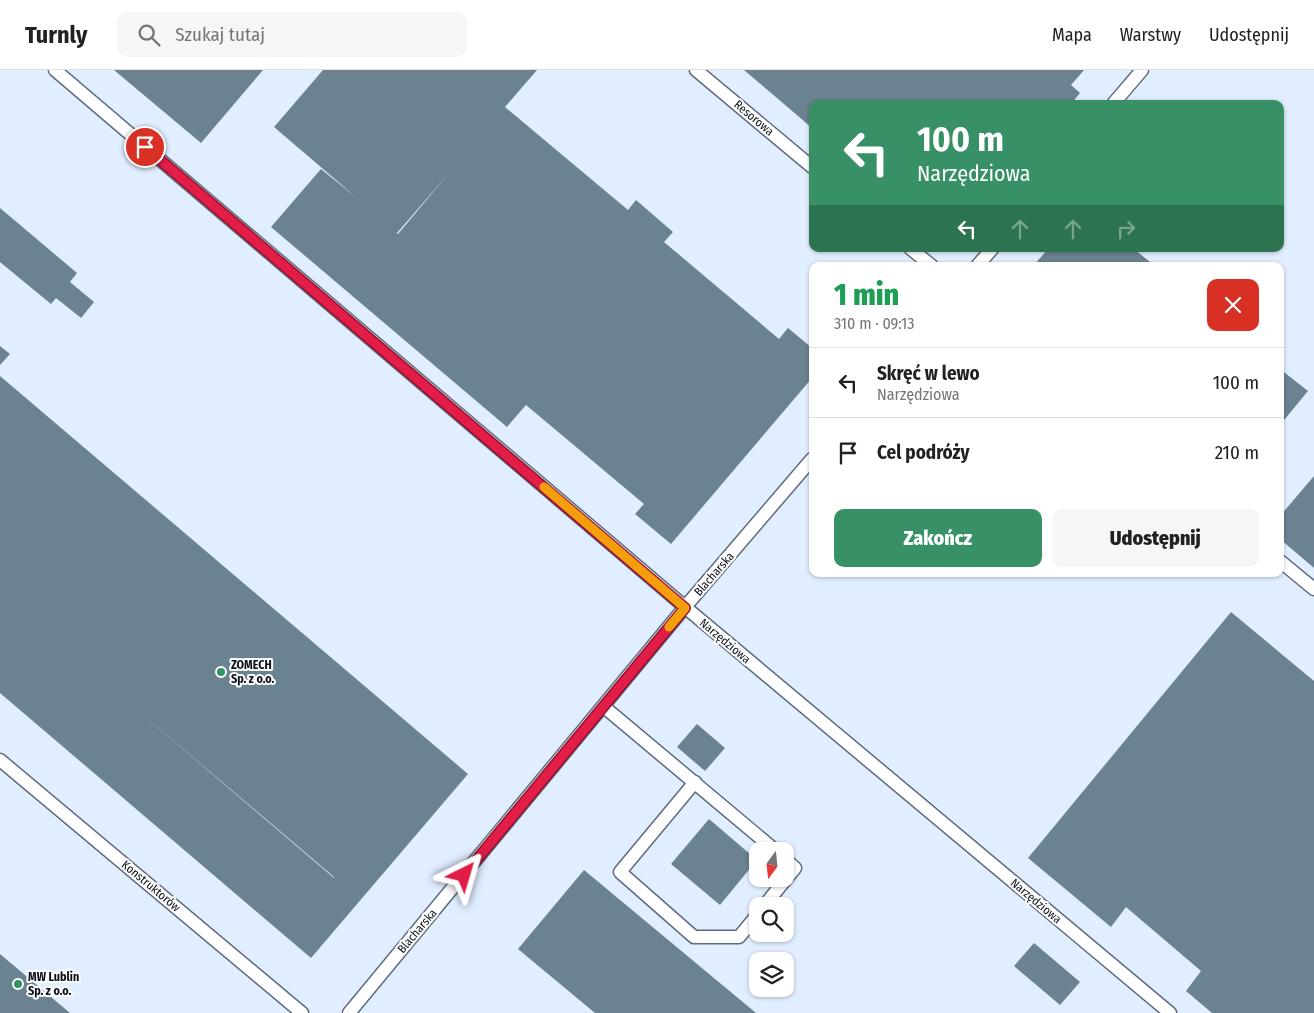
<!DOCTYPE html>
<html lang="pl">
<head>
<meta charset="utf-8">
<style>
	body { margin:0; font-family:"Fira Sans Condensed",sans-serif; background:#f6f6f6; color:#202124; height:100vh; display:flex; flex-direction:column; font-size:19px; white-space:nowrap }
	* { box-sizing:border-box; margin:0 }
	p { font-size:16px; color:#757577 }
	.icon { flex:none; width:28px; height:28px; fill:none; stroke:currentColor; stroke-width:2; stroke-linecap:round; stroke-linejoin:round }
	.map { position:relative; flex:1; overflow:hidden }
	.side { position:absolute; left:809px; top:192px; width:475px; height:315px; display:flex; flex-direction:column; background:#fff; border-radius:10px; box-shadow:0 1px 4px #0004 }
	.side>* { flex:none }
	.top-card { position:absolute; left:809px; top:30px; width:475px; height:152px; border-radius:10px; box-shadow:0 1px 4px #0004; background:#379066; color:#fff; overflow:hidden }
	.needle { width:32px; rotate:195deg }
	.fabs { position:absolute; left:749px; top:772px; display:grid; gap:10px }
	.fabs a { display:grid; place-items:center; width:45px; height:45px; border-radius:10px; background:#fff; box-shadow:0 1px 4px #0004; font-size:25px }
	.pin { position:absolute; display:grid; place-items:center; width:42px; height:42px; color:#fff; margin:-21px; border:2px solid #fff; border-radius:50%; box-shadow:0 1px 5px #0007 }
	.me { position:absolute; width:55px; margin:-28px; rotate:40deg; stroke-linejoin:round; filter:drop-shadow(0 0 4px #0008) }
	.turn { display:flex; align-items:center; gap:18px; height:105px; padding:0 25px; font-size:22px }
	.turn .icon { width:65px; height:65px; stroke-width:2.5 }
	.turn b { display:block; font-size:35px; line-height:42px }
	.lanes { display:flex; align-items:center; height:48px; padding:0 25px; background:#0003; justify-content:center; gap:25px; direction:ltr }
	.lanes .off { opacity:.35 }
	.round { display:grid; place-items:center; flex:none; width:52px; height:52px; border-radius:10px; background:#f6f6f6 }
	.overview { display:flex; align-items:center; justify-content:space-between; height:85px; padding:0 25px }
	h1 { font-size:30px; font-weight:800; line-height:38px; color:#1e9e55 }
	.cta { display:flex; gap:10px; margin-top:auto; padding:10px 25px }
	.cta a { flex:1; height:58px; border-radius:10px; background:#379066; color:#fff; font-size:20px; font-weight:800; line-height:58px; text-align:center }
	.cta a+a { background:#f6f6f6; color:#202124 }
	ul { padding:0; list-style:none }
	li { display:flex; align-items:center; gap:15px; height:70px; padding:0 25px; border-top:1px solid #e0e0e0 }
	li div { flex:1 }
	li b { display:block; font-size:19px }
	li em { font-style:normal }
	header { display:flex; align-items:center; gap:30px; box-sizing:border-box; height:70px; padding:0 25px; background:#fff; border-bottom:1px solid #e0e0e0 }
	header strong { font-size:24px }
	nav { display:flex; gap:28px; margin-inline-start:auto; font-size:18px }
	.search { width:350px; height:45px; background:#f6f6f6; display:flex; align-items:center; gap:12px; box-sizing:border-box; padding:0 18px; border-radius:10px; color:#757577; font-size:19px }
	.map>svg:first-child { display:block }
</style>
</head>
<body>
<header>
<strong>Turnly</strong>
<div class="search"><svg class="icon" aria-label="search" viewBox="0 0 24 24"><circle cx="10" cy="10" r="6"/><path d="M15 15l6 6"/></svg>Szukaj tutaj</div>
<nav><a>Mapa</a><a>Warstwy</a><a>Udostępnij</a></nav>
</header>
<div class="map">
<svg width="1314" height="943" viewBox="0 0 1314 943">
	<rect width="100%" height="100%" fill="#f3f6fa"/>
	<path fill="#e1eeff" fill-rule="evenodd" d="M 0,0 L 1314,0 L 1314,943 L 0,943 ZM 812,34 L 1280,34 L 1280,179 L 812,179 ZM 812,196 L 1280,196 L 1280,504 L 812,504 ZM 758,781 L 785,781 L 785,809 L 758,809 ZM 758,836 L 785,836 L 785,864 L 758,864 ZM 758,891 L 785,891 L 785,919 L 758,919 Z"/>
	<path fill="#6b8291" fill-rule="evenodd" d="M 114,0 L 263,0 L 201,73 Z
		M 323,0 L 537,0 L 505,37 L 628,140 L 636,130 L 673,162 L 664,172 L 779,269 L 788,258 L 812,278 L 812,308 L 671,474 L 635,444 L 644,434 L 526,335 L 507,357 L 271,157 L 321,99 L 357,128 L 274,57 ZM 449,103 L 398,164 L 397,163 Z
		M 744,0 L 1084,0 L 1071,15 L 1080,23 L 1071,34 L 812,34 L 812,58 Z
		M 0,138 L 77,203 L 70,212 L 94,232 L 81,248 L 56,228 L 51,234 L 0,192 Z
		M 1048,179 L 1134,179 L 1155,196 L 1033,196 Z
		M 0,276 L 10,284 L 0,295 Z
		M 1280,299 L 1308,321 L 1280,355 Z
		M 0,306 L 468,704 L 311,888 L 0,623 ZM 129,633 L 334,807 L 334,808 Z
		M 1314,406 L 1314,498 L 1280,469 L 1280,446 Z
		M 1231,542 L 1314,611 L 1314,943 L 1212,943 L 1186,921 L 1201,901 L 1126,837 L 1111,857 L 1028,788 Z
		M 697,654 L 725,678 L 705,701 L 677,677 Z
		M 709,749 L 757,790 L 720,835 L 671,794 Z
		M 584,800 L 756,943 L 595,943 L 518,879 Z
		M 1034,873 L 1080,912 L 1060,935 L 1014,896 Z
		M 0,884 L 70,943 L 0,943 Z"/>
	<g fill="none" stroke-linecap="round" stroke-linejoin="round">
		<defs>
			<path id="service" d="M 55,0 L 685,537 L 1170,943
				M 696,0 L 812,97
				M 1113,34 L 1142,0
				M 911,179 L 932,196
				M 977,196 L 992,179
				M 1280,491 L 1314,519
				M 603,636 L 776,781
				M 0,690 L 302,943
				M 695,712 L 620,802 L 694,867 L 739,867 L 758,844
				M 764,836 L 795,798 L 785,789
				M 349,943 L 685,537 L 812,389"/>
		</defs>
		<use href="#service" stroke="#5e6b7f" stroke-width="15"/>
		<use href="#service" stroke="#fff" stroke-width="12"/>
	</g>
	<g fill="none" stroke-linecap="round" stroke-linejoin="round">
		<defs>
			<path id="route" d="M 145,77 L 685,538 L 464,805"/>
		</defs>
		<use href="#route" stroke="#92132f" stroke-width="12"/>
		<use href="#route" stroke="#e11d48" stroke-width="9"/>
		<path stroke="#f59e0b" stroke-width="9" d="M 544,417 L 685,538 L 669,557"/>
	</g>
	<g fill="#379066" stroke="#fff" stroke-width="2">
		<circle cx="221" cy="602" r="5"/>
		<circle cx="18" cy="914" r="5"/>
	</g>
	<g text-anchor="middle" dominant-baseline="central" stroke-width="4" stroke-linejoin="round" paint-order="stroke">
		<g font-size="12" fill="#0c1119" stroke="#fff">
			<text transform="translate(754 48) rotate(40)">Resorowa</text>
			<text transform="translate(714 504) rotate(-49)">Blacharska</text>
			<text transform="translate(725 571) rotate(40)">Narzędziowa</text>
			<text transform="translate(151 816) rotate(40)">Konstruktorów</text>
			<text transform="translate(1036 831) rotate(40)">Narzędziowa</text>
			<text transform="translate(417 861) rotate(-50)">Blacharska</text>
		</g>
		<g font-size="12" font-weight="bold" fill="#0c1119" stroke="#fff" text-anchor="start">
			<text x="231" y="595">ZOMECH<tspan x="231" dy="14">Sp. z o.o.</tspan></text>
			<text x="28" y="907">MW Lublin<tspan x="28" dy="14">Sp. z o.o.</tspan></text>
		</g>
	</g>
</svg>
<div class="fabs">
<a><svg class="needle" viewBox="-14 -14 28 28"><path d="M0-13l5 13h-10z" fill="#e53935"/><path d="M0 13l5-13h-10z" fill="#757577"/></svg></a>
<a><svg class="icon" aria-label="search" viewBox="0 0 24 24"><circle cx="10" cy="10" r="6"/><path d="M15 15l6 6"/></svg></a>
<a><svg class="icon" aria-label="layers" viewBox="0 0 24 24"><path d="M12 4l9 5-9 5-9-5zM3 14l9 5 9-5"/></svg></a>
</div>
<div class="pin" style="left:145px;top:77px;background:#d93025"><svg class="icon" aria-label="arrive" viewBox="0 0 24 24"><path d="M6 21V4h12l-3 4 3 4H6"/></svg></div>
<svg class="me" style="left:464px;top:805px" viewBox="-20 -20 40 40"><path d="M0-17L14 15 0 8-14 15z" fill="#e11d48" stroke="#fff" stroke-width="4"/></svg>
<div class="top-card">
<div class="turn"><svg class="icon" aria-label="left" viewBox="0 0 24 24"><path d="M17 20v-9H6M10 6l-5 5 5 5"/></svg><div><b>100 m</b>Narzędziowa</div></div>
<div class="lanes"><svg class="icon" aria-label="left" viewBox="0 0 24 24"><path d="M17 20v-9H6M10 6l-5 5 5 5"/></svg><svg class="icon off" aria-label="ahead" viewBox="0 0 24 24"><path d="M12 20V5M6 11l6-6 6 6"/></svg><svg class="icon off" aria-label="ahead" viewBox="0 0 24 24"><path d="M12 20V5M6 11l6-6 6 6"/></svg><svg class="icon off" aria-label="right" viewBox="0 0 24 24"><path d="M7 20v-9h11M14 6l5 5-5 5"/></svg></div>
</div>
<section class="side">
<div class="overview"><div><h1>1 min</h1><p>310 m · 09:13</p></div><a class="round" style="background:#d93025;color:#fff"><svg class="icon" aria-label="close" viewBox="0 0 24 24"><path d="M6 6l12 12M18 6L6 18"/></svg></a></div>
<ul>
<li><svg class="icon" aria-label="left" viewBox="0 0 24 24"><path d="M17 20v-9H6M10 6l-5 5 5 5"/></svg><div><b>Skręć w lewo</b><p>Narzędziowa</p></div><em>100 m</em></li>
<li><svg class="icon" aria-label="arrive" viewBox="0 0 24 24"><path d="M6 21V4h12l-3 4 3 4H6"/></svg><div><b>Cel podróży</b></div><em>210 m</em></li>
</ul>
<div class="cta"><a>Zakończ</a><a>Udostępnij</a></div>
</section>
</div>
</body>
</html>
